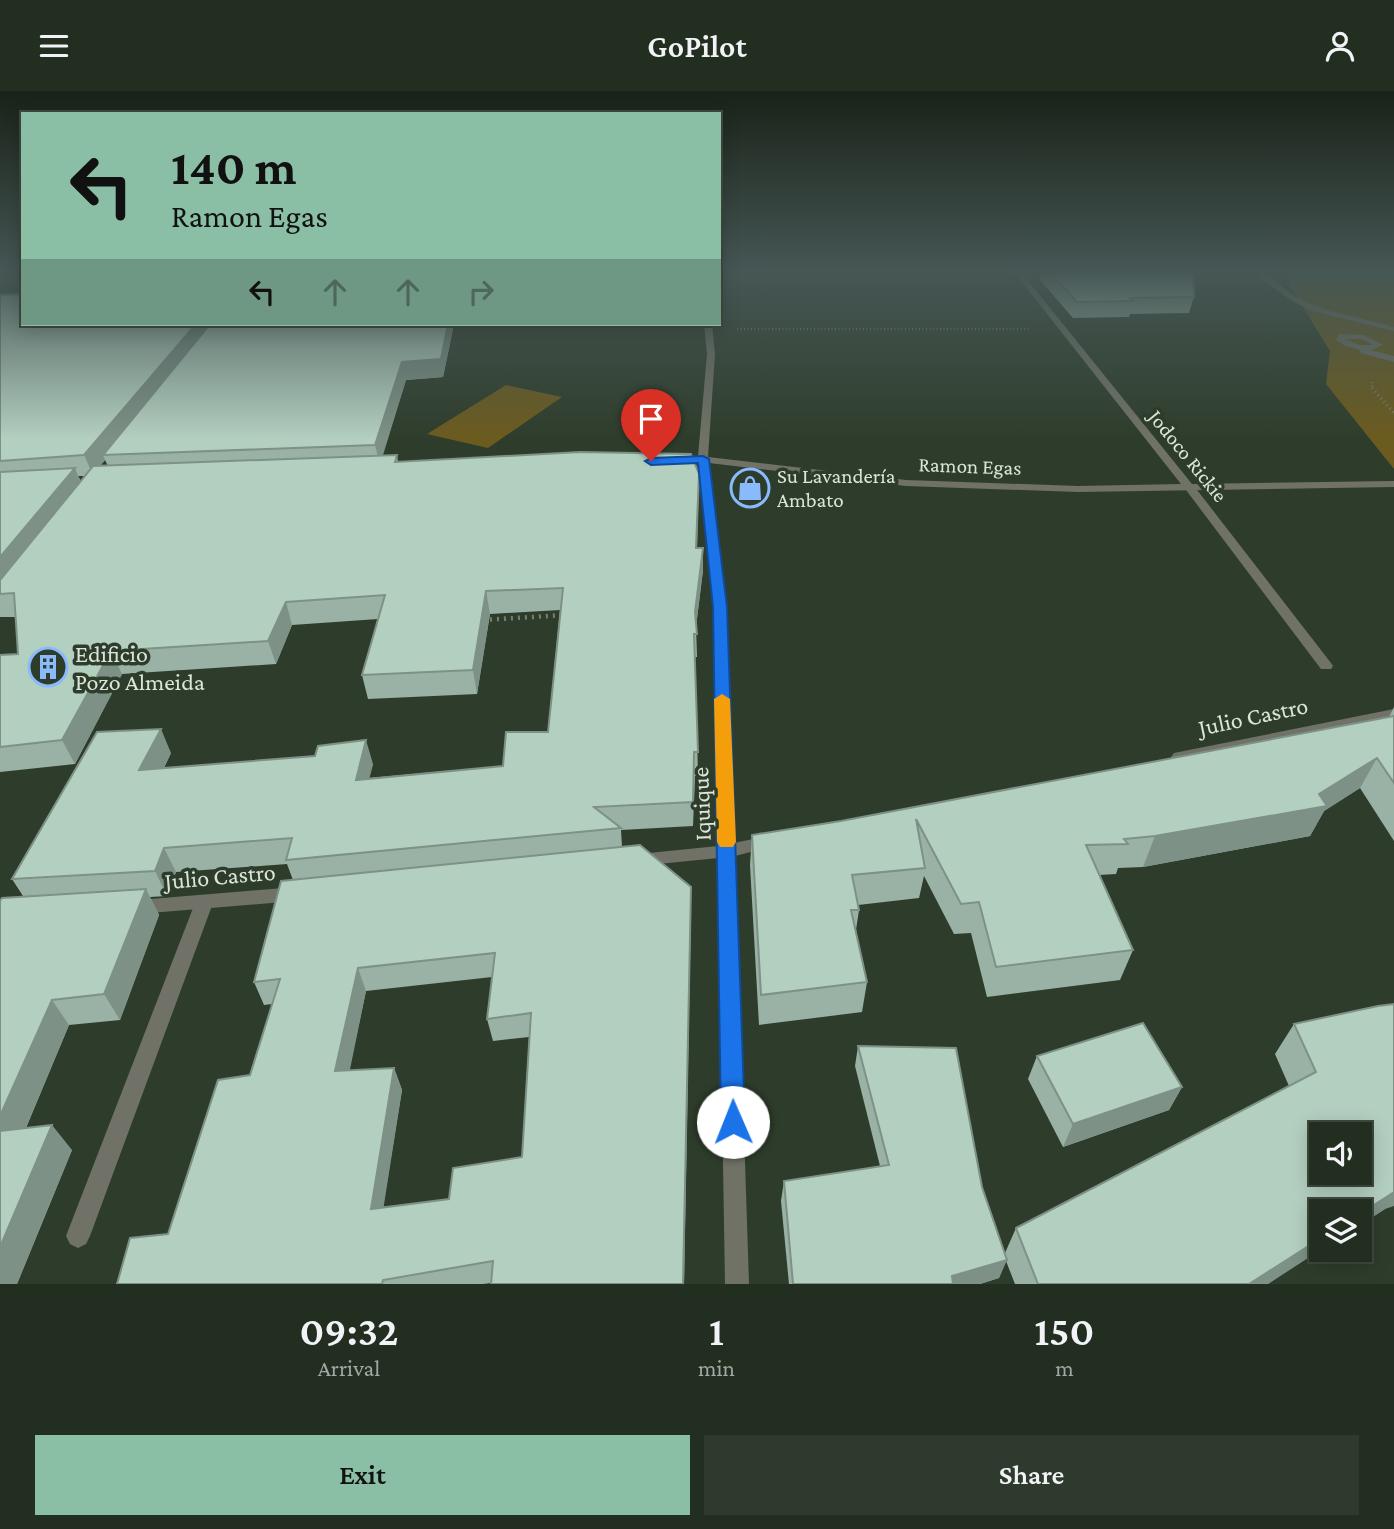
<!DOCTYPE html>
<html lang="en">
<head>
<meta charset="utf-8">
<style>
	body { margin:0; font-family:"Crimson Pro",serif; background:#2e3a2d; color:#f1f3f6; height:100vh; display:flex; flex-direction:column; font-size:26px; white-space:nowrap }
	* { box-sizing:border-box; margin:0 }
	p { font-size:23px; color:#a2a8a5 }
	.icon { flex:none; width:38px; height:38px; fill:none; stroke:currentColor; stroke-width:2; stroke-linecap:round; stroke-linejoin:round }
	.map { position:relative; height:1193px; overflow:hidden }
	.panel { display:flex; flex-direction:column; background:#222e20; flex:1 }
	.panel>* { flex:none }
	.guide { position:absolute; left:21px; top:21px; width:700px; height:214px; border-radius:0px; box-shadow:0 4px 18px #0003,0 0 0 2px #3f4a3e; background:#8abfa5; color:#111; overflow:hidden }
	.controls { position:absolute; left:1309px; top:1031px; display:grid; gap:14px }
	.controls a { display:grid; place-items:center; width:63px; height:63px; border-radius:0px; background:#222e20; box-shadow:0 4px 18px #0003,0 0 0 2px #3f4a3e; font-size:35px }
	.pin { position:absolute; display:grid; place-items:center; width:60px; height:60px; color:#fff; margin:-72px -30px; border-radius:50% 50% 50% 0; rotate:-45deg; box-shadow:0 0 7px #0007 }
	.pin .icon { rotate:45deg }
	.me { position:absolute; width:77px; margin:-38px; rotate:359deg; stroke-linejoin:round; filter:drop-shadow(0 0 5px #0008) }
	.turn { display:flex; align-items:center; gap:24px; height:147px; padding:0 35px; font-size:32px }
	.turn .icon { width:91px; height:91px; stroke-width:2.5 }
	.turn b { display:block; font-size:49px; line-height:60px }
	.lanes { display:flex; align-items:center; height:66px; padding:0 35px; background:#0003; justify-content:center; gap:35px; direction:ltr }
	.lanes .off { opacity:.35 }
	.eta { display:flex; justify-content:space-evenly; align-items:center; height:119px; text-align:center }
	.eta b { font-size:42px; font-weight:600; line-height:49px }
	.button { display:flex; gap:14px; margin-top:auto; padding:14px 35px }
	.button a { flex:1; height:80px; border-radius:0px; background:#8abfa5; color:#111; font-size:28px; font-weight:600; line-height:80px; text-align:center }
	.button a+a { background:#2e3a2d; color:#f1f3f6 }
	header { display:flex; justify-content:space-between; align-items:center; height:91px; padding:0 35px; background:#222e20; font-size:32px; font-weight:600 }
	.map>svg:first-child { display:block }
</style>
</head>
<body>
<header><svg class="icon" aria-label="menu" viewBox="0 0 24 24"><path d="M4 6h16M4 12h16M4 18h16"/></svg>GoPilot<svg class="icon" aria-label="person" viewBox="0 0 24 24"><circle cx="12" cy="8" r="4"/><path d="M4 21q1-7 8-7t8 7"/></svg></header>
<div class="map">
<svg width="1394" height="1193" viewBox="0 0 1394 1193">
	<rect width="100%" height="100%" fill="#2e3d2b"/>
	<path fill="#6b5b1f" d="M 1292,181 L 1394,181 L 1394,378 L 1326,293 L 1330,260 L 1290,195 Z
		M 506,294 L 562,306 L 488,357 L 427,343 Z"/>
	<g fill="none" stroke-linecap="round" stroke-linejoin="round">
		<path stroke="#748071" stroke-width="2.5" stroke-dasharray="1 2.5" stroke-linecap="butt" d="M 737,238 L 1029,238
			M 1372,291 L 1372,298"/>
		<path stroke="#748071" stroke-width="3.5" stroke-dasharray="1 3.5" stroke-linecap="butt" d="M 1372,297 L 1394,322"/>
		<path stroke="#748071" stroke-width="4.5" stroke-dasharray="2 5" stroke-linecap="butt" d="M 483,529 L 565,524"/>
		<path fill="#707267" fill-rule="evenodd" d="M 1327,219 L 1394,236 L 1394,240 L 1324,223 L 1323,221 Z
			M 1339,243 L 1364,244 L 1383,254 L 1371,259 L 1394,265 L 1394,271 L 1361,262 L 1360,259 L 1346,255 L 1336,249 ZM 1345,248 L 1362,248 L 1373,254 L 1359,254 Z
			M 1190,394 L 1194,395 L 1331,572 L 1333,575 L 1331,578 L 1321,578 L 1186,399 L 1185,397 Z
			M 204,805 L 210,807 L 213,812 L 90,1145 L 86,1153 L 78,1157 L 70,1153 L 66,1145 L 195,812 L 198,807 Z"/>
		<path fill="#707267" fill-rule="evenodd" d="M 1014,181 L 1021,181 L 1192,393 L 1394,390 L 1394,396 L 1078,401 L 906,395 L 709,372 L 726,516 L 734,752 L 768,745 L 774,747 L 776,751 L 774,755 L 735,765 L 749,1193 L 725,1193 L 718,767 L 639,775 L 633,774 L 631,769 L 633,764 L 639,763 L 718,755 L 714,516 L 698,371 L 676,372 L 671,369 L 676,366 L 698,365 L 707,263 L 704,233 L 712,233 L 715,263 L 708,366 L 906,389 L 1078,395 L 1181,393 Z
			M 1255,181 L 1263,181 L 1297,207 L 1331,221 C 1312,229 1269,194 1255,181 Z
			M 1394,618 L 1394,628 L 1179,671 L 1174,670 L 1171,666 L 1174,662 Z
			M 295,796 L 301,798 L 304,803 L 301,808 L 295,810 L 138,823 L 132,821 L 129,816 L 132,811 L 138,809 Z"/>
	</g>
	<path fill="#9ab2a5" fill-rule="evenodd" d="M 1041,181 L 1193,181 L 1194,206 L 1189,222 L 1130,223 L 1129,226 L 1073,227 L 1040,189 Z
		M 0,204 L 23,233 L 454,233 L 443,286 L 406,289 L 382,365 L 397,364 L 398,371 L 699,383 L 697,457 L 703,457 L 703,479 L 696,536 L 697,566 L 695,566 L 698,685 L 695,685 L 693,735 L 621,739 L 622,756 L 691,819 L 684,1193 L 491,1193 L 491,1192 L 483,1193 L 117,1193 L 168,1143 L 250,984 L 272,913 L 264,914 L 254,891 L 293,789 L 287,773 L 176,781 L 167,805 L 150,806 L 159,824 L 120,929 L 69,934 L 26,1037 L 72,1059 L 17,1193 L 23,805 L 12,788 L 171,662 L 164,677 L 373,673 L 369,687 L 503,675 L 548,641 L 560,519 L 490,523 L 477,603 L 368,608 L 362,584 L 378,528 L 292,534 L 276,573 L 122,583 L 75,673 L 0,681 L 0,564 L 18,563 L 16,526 L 0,526 ZM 105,369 L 108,375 L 100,375 ZM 78,385 L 85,385 L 81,390 ZM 492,886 L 487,928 L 493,950 L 529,946 L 522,1066 L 449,1108 L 383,1116 L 402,999 L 394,977 L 349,980 L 366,900 Z
		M 1394,616 L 1394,750 L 1360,697 L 1324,720 L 1310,745 L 1143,776 L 1118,777 L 1116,783 L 1099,784 L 1133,859 L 1120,889 L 987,906 L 971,842 L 954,843 L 924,785 L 919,807 L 858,814 L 859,819 L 856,839 L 867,891 L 862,921 L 759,934 L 750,774 L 752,744 L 841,730 L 1389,626 Z
		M 1294,933 L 1385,1118 L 1360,1134 L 1360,1120 L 1268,1193 L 1015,1193 L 1006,1170 L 999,1187 L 980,1193 L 789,1193 L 781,1110 L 784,1090 L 880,1075 L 855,975 L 858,955 L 982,1096 L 1005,1162 L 1016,1137 L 1289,995 L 1275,963 Z
		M 1037,965 L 1182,996 L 1169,1019 L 1063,1056 L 1028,988 Z"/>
	<path fill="#7d9186" d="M 196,233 L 215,233 L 103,364 L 105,369 L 93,384 L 84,364 Z
		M 448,233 L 454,233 L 443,286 L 406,289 L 380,374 L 375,354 L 402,271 Z
		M 75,377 L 83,397 L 0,502 L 0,466 Z
		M 703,457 L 703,479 L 695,544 L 695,521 Z
		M 486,500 L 490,523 L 477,603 L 473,579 Z
		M 286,511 L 292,534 L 276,573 L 268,550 Z
		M 111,560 L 122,583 L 75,673 L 62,649 Z
		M 161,638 L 171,662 L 151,703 L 139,679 Z
		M 366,649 L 373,673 L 363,713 L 356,689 Z
		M 1377,667 L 1360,697 L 1324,720 L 1310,745 L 1143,776 L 1155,745 L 1319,703 Z
		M 164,757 L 176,781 L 167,805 L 155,780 Z
		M 691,796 L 684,1193 L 683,1193 Z
		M 146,798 L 159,824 L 120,929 L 104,903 Z
		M 358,877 L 366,900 L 345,1003 L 335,980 Z
		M 52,909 L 69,934 L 14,1065 L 0,1049 L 0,1025 Z
		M 394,977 L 402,999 L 380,1139 L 371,1118 Z
		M 1182,996 L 1169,1019 L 1063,1056 L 1073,1033 Z
		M 52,1034 L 72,1059 L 17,1193 L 0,1193 L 0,1156 Z
		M 1394,1101 L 1394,1115 L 1385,1118 L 1360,1134 L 1360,1123 Z
		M 1321,1147 L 1322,1158 L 1268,1193 L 1249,1193 Z
		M 1007,1169 L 999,1187 L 980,1193 L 949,1193 L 952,1185 Z"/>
	<path fill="#b3cfc0" stroke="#7d9186" stroke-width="2" fill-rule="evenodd" d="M 1050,181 L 1193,181 L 1194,206 L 1130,207 L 1133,210 L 1077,211 Z
		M 23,203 L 23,233 L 196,233 L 84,364 L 0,370 L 0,204 Z
		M 210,233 L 448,233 L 441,268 L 402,271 L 375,354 L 103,364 Z
		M 580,361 L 691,363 L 699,383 L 696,457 L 703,457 L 695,521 L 697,543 L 694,543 L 698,661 L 694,661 L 693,711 L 594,716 L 621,737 L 286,769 L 292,747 L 164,757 L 155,780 L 12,788 L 97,641 L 161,638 L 139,679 L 315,665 L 318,655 L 366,649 L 356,689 L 503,675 L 506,641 L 548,641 L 563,497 L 486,500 L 473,579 L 362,584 L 385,504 L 286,511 L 268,550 L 111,560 L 62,649 L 0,656 L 0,564 L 18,563 L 14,502 L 0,503 L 0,489 L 93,375 L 397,364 L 395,371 Z
		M 75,377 L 0,466 L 0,381 Z
		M 1394,625 L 1394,692 L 1377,667 L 1319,703 L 1327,715 L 1155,745 L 1124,748 L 1128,753 L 1086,754 L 1133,859 L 996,876 L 979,811 L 961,813 L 916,728 L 925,777 L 852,784 L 859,819 L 851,819 L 867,891 L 761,904 L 752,744 L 841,730 Z
		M 640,754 L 691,796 L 683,1193 L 491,1193 L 493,1170 L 383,1189 L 382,1193 L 117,1193 L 130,1147 L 168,1143 L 218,989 L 250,984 L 280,888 L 254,891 L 281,790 ZM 495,862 L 487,928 L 531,922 L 522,1066 L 453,1077 L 449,1108 L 371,1118 L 394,977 L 335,980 L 358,877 Z
		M 146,798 L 104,903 L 52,909 L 0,1025 L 0,810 L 2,807 Z
		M 1394,913 L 1394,1101 L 1360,1123 L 1360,1120 L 1321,1120 L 1321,1147 L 1249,1193 L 1038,1193 L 1016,1137 L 1316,981 L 1294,933 L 1378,915 ZM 1321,1043 L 1360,1043 L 1360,1082 L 1321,1082 Z
		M 1143,932 L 1182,996 L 1073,1033 L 1037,965 Z
		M 858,955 L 956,957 L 982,1096 L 1007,1169 L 952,1185 L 953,1193 L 793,1193 L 784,1090 L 889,1074 Z
		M 52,1034 L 0,1156 L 0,1040 Z"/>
	<linearGradient id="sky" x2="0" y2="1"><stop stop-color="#192218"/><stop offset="0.52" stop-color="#465755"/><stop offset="1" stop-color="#465755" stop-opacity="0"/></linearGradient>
	<rect width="1394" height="348" fill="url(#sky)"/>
	<path fill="#1a73e8" stroke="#114b97" stroke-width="2" d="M 703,365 L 709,368 L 727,516 L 745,1031 L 741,1039 L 733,1042 L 724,1039 L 721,1031 L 713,516 L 698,372 L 651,374 L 645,370 L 651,367 Z"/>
	<path fill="#f59e0b" d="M 722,603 L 730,608 L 736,751 L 733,756 L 720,756 L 717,751 L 714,608 Z"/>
	<defs>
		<symbol id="shop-ring" viewBox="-11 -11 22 22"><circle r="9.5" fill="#2e3d2b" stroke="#89bafc" stroke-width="1.5"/><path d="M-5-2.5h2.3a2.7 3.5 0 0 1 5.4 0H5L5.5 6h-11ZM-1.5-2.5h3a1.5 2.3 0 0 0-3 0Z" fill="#89bafc"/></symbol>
		<symbol id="building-ring" viewBox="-11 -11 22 22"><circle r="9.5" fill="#2e3d2b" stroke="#89bafc" stroke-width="1.5"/><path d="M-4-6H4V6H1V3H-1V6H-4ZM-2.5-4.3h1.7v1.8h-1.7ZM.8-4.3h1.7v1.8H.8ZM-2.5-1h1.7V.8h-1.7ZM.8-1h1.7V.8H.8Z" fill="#89bafc"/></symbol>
	</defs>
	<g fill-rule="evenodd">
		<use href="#shop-ring" x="728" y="375" width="44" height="44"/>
		<use href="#building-ring" x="26" y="554" width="44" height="44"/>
	</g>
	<g text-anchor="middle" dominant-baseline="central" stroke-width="7" stroke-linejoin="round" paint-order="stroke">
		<g font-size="21" fill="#dce5da" stroke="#2e3d2b">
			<text transform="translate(1188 365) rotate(51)">Jodoco Rickie</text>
			<text transform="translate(970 375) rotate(2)">Ramon Egas</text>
		</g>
		<g font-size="21" fill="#dce5da" stroke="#2e3d2b" text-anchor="start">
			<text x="777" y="385">Su Lavandería<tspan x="777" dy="24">Ambato</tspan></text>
		</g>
		<g font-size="24" fill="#dce5da" stroke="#2e3d2b" text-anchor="start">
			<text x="75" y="562">Edificio<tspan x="75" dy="28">Pozo Almeida</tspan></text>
		</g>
		<g font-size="24" fill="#dce5da" stroke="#2e3d2b">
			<text transform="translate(1253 625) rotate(-12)">Julio Castro</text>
			<text transform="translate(701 713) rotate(-92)">Iquique</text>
			<text transform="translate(220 785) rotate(-5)">Julio Castro</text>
		</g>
	</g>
</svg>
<div class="controls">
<a><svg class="icon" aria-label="sound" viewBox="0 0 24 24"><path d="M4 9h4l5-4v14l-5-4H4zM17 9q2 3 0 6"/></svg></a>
<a><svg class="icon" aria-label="layers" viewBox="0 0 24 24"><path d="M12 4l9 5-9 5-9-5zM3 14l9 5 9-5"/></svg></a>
</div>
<div class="pin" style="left:651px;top:370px;background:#d93025"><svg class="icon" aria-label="arrive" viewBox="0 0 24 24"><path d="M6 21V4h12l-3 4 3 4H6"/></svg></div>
<svg class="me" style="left:733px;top:1031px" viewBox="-20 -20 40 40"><circle r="19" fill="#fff"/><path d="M0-13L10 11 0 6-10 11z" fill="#1a73e8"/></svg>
<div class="guide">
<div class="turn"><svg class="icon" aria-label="left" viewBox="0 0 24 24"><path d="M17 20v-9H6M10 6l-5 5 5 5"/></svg><div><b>140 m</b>Ramon Egas</div></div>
<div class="lanes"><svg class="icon" aria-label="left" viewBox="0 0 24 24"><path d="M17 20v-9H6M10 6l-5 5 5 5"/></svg><svg class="icon off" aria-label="ahead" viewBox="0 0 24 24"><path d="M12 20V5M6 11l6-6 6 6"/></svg><svg class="icon off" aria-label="ahead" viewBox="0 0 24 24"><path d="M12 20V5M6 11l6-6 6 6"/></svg><svg class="icon off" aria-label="right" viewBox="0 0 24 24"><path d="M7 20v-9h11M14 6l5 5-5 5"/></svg></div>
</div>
</div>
<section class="panel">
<div class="eta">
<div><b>09:32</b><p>Arrival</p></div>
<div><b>1</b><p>min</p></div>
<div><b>150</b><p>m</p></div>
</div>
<div class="button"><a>Exit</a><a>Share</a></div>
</section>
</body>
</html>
